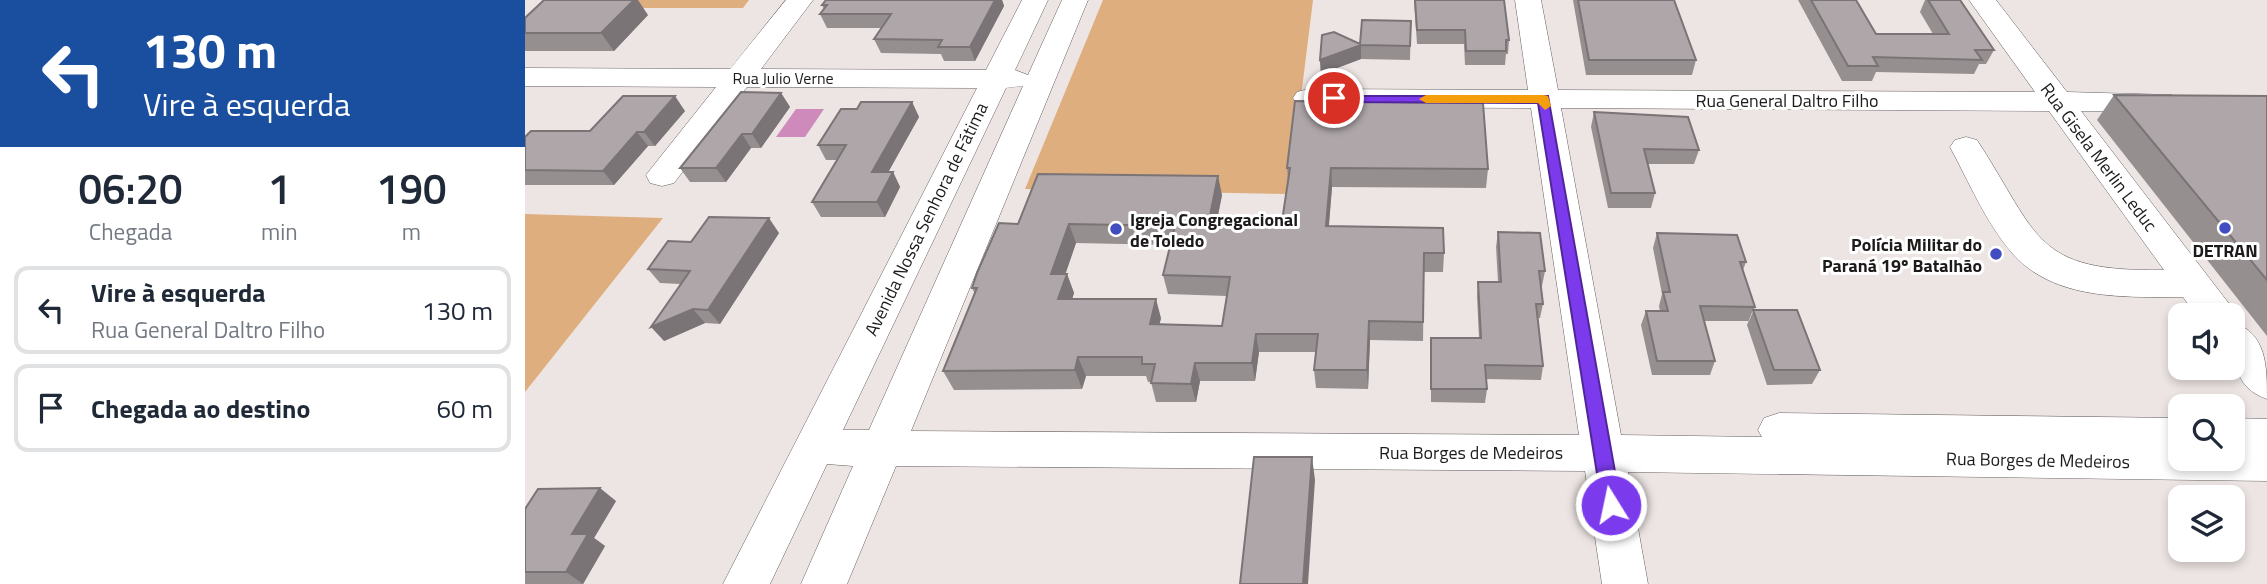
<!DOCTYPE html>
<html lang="pt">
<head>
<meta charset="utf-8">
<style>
	body { margin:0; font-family:"Titillium Web",sans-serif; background:#f6f6f7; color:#1f2937; height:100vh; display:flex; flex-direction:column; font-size:26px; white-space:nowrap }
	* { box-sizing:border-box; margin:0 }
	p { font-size:23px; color:#747a83 }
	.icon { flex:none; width:38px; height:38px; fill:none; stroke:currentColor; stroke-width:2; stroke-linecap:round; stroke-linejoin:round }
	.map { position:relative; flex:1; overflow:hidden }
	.side { display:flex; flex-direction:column; background:#fff; width:525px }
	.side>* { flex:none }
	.guide { background:#1a4fa0; color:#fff; overflow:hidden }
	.buttons { position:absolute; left:1643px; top:303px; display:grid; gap:14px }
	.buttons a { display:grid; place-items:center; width:77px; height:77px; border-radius:14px; background:#fff; box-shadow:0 4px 10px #0003; font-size:35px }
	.pin { position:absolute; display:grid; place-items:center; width:60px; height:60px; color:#fff; margin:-30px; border:4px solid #fff; border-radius:50%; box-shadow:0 2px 7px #0007 }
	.me { position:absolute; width:77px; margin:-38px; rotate:350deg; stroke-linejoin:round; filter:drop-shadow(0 0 5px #0008) }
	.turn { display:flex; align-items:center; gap:24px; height:147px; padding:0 28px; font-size:32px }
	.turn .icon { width:91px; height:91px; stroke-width:2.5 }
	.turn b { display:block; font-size:49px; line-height:60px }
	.eta { display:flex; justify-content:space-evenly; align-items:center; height:119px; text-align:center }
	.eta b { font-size:42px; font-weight:600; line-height:49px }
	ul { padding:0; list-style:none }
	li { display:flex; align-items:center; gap:21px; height:88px; margin:0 14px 10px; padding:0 14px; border:4px solid #e0e1e3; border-radius:14px }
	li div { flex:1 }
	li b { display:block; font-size:26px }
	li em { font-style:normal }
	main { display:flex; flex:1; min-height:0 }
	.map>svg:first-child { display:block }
</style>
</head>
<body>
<main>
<section class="side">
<div class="guide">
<div class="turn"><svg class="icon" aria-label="left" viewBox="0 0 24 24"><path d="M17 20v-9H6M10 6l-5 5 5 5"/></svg><div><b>130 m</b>Vire à esquerda</div></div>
</div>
<div class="eta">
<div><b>06:20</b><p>Chegada</p></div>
<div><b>1</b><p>min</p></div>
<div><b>190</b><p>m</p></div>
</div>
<ul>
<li><svg class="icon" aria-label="left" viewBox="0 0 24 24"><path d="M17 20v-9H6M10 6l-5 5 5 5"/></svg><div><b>Vire à esquerda</b><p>Rua General Daltro Filho</p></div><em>130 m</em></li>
<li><svg class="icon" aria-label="arrive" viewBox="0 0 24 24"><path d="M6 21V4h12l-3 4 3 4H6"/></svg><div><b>Chegada ao destino</b></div><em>60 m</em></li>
</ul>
</section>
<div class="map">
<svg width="1742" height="584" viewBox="0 0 1742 584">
	<rect width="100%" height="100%" fill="#ede5e4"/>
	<path fill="#dfae7f" d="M 93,0 L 224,0 L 218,8 L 85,8 Z
		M 578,0 L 788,0 L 764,194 L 500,189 Z
		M 0,214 L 138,218 L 0,392 Z"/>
	<path fill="#ce8abb" d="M 271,109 L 299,109 L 280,137 L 251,137 Z"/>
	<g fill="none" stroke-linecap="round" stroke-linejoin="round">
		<defs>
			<path id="minor" d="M 261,0 L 288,0 L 236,69 L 461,70 L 497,0 L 523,0 L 490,70 L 503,75 L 537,0 L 563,0 L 386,431 L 1054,435 L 1006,108 L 783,107 L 772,104 L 768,98 L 772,92 L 783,89 L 1003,90 L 990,0 L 1016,0 L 1033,90 L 1510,92 L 1444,0 L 1471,0 L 1542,92 L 1647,95 L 1651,102 L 1647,109 L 1636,111 L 1556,111 L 1705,305 L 1711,315 L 1708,320 L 1708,315 L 1671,315 L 1658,297 C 1600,297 1529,301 1487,253 C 1461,223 1444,182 1425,147 L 1430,140 L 1441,137 L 1452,140 C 1515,237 1508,272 1639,270 L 1524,111 L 1036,108 L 1096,435 L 1237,437 L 1233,430 L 1239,418 L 1254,413 L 1656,418 L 1656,458 L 1708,458 L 1708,418 L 1742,419 L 1742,481 L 1103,472 L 1123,584 L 1077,584 L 1060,471 L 371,466 L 322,584 L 276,584 L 328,466 L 302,464 L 245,584 L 198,584 L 452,88 L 222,87 L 149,183 L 137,186 L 125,183 L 121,175 L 191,87 L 0,86 L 0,68 L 205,69 ZM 498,86 L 344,430 L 318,430 L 481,88 Z
				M 1708,322 C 1742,334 1742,366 1742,399 C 1706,387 1708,354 1708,322 Z"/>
		</defs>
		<use href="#minor" stroke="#676060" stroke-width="1"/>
		<use href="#minor" fill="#fff" fill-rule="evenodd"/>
	</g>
	<path fill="#968f90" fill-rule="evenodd" d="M 301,0 L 477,0 L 479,6 L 450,61 L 419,61 L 416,54 L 356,53 L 349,39 L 357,28 L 302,28 L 295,14 L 299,9 L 297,5 Z
		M 889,0 L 979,0 L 984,40 L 983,54 L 981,54 L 980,65 L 940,65 L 939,44 L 892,44 Z
		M 1048,0 L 1149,0 L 1171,60 L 1167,75 L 1061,75 Z
		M 1273,0 L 1331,0 L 1351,34 L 1408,34 L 1395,12 L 1400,0 L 1435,0 L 1469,50 L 1461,64 L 1454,64 L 1449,74 L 1351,72 L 1347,81 L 1317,81 Z
		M 123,15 L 89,51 L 0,51 L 0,18 Z
		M 886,21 L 885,60 L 836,59 L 796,74 L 795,60 L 835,44 Z
		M 256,93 L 265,107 L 236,148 L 226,148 L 201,182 L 165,182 L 155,168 Z
		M 1589,95 L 1742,96 L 1742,336 L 1572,120 Z
		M 387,102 L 394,117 L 363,172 L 368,172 L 375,187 L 360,217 L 296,217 L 287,202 L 312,160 L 301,160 L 293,145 L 332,109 Z
		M 160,111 L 130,146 L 123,146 L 89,185 L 0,185 L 0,137 L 65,131 Z
		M 1069,112 L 1174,150 L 1169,164 L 1122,164 L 1130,193 L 1126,208 L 1083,208 L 1066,127 Z
		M 762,168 L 963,169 L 961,188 L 807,187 L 804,226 L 919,253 L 918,272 L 899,272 L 898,341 L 845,340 L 843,389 L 791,388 L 789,370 L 791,352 L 734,352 L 730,381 L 675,381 L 671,402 L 631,402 L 626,382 L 623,382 L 621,376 L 561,376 L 557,389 L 429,390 L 418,371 L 450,294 L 447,288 L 493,224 L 697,195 L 691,226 L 756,228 L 763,182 ZM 551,243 L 645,245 L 638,275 L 643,294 L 702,296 L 697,326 L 634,325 L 636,318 L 547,299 L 549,293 L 542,274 L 540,274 Z
		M 973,232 L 1020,271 L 1017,286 L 1016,286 L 1018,304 L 1015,318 L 1013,318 L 1018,366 L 1016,380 L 961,379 L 962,389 L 960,403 L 906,402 L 906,338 L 954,338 L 952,296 L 953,282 L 973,282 L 971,247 Z
		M 254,233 L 195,324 L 180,323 L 139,341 L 155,284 L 135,283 L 123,269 Z
		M 1132,233 L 1221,262 L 1218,270 L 1230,307 L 1224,321 L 1179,321 L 1190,361 L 1185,375 L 1127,375 L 1116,325 L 1121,311 L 1135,311 L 1134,306 L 1137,294 L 1128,248 Z
		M 1228,310 L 1295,370 L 1287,384 L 1242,385 L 1222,325 Z
		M 91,501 L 69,538 L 80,546 L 58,584 L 0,584 L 0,509 Z"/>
	<path fill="#7a7476" d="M 109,0 L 113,0 L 123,15 L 89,51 L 76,33 Z
		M 470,0 L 477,0 L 479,6 L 450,61 L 445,47 Z
		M 836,45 L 836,59 L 796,74 L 795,60 Z
		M 256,93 L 265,107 L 236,148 L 227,134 Z
		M 150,96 L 160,111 L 130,146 L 119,132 Z
		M 387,102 L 394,117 L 355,187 L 347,172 Z
		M 112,132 L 123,146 L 89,185 L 78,171 Z
		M 217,134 L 226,148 L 201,182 L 191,168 Z
		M 806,168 L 807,187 L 802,245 L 801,226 Z
		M 368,172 L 375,187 L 360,217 L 352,202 Z
		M 693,176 L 697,195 L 687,244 L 683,225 Z
		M 244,218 L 254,233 L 195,324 L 183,310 Z
		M 544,224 L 551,243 L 534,293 L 526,274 Z
		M 542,274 L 549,293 L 541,318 L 533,299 Z
		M 631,299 L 636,318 L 630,343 L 625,324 Z
		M 168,309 L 180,323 L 139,341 L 126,327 Z
		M 844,321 L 845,340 L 843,389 L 842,370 Z
		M 731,334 L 734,352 L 730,381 L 727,363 Z
		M 553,357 L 561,376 L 557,389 L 550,370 Z
		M 670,363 L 675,381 L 671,402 L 666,384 Z
		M 787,457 L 790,480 L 783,584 L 778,584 Z
		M 75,488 L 91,501 L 69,538 L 80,546 L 58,584 L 41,572 L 47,534 Z"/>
	<path fill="#aea6a8" stroke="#7a7476" stroke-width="2" fill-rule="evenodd" d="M 19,0 L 109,0 L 76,33 L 0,33 L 0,18 Z
		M 301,0 L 470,0 L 445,47 L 413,47 L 417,40 L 349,39 L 366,14 L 295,14 L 302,5 L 297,5 Z
		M 890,0 L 979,0 L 984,40 L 981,40 L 981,51 L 941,51 L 940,30 L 892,30 Z
		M 1053,0 L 1149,0 L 1171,60 L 1064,60 Z
		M 1286,0 L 1331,0 L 1351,34 L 1424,34 L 1403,0 L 1435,0 L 1469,50 L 1450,50 L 1457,60 L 1348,57 L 1353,66 L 1323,66 Z
		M 837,20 L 886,21 L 885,46 L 836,45 L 795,60 L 797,35 L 809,32 L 835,44 Z
		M 216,92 L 256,93 L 227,134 L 217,134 L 191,168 L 155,168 Z
		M 1589,95 L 1742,96 L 1742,280 Z
		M 98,96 L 150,96 L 119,132 L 112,132 L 78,171 L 0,170 L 0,137 L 6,131 L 65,131 Z
		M 770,101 L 958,103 L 963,169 L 806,168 L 801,226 L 918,228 L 919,253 L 899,253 L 898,322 L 844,321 L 842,370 L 789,370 L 793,334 L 731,334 L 727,363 L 670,363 L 666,384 L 626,383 L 630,364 L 617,364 L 617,357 L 553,357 L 550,370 L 418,371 L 452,288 L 447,288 L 452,273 L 474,223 L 493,224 L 513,174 L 693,176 L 683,225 L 756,228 L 765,168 L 762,168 ZM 544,224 L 650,226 L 638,275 L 705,277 L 697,326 L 625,324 L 631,299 L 533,299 L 542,274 L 526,274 Z
		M 336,102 L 387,102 L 347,172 L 368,172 L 352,202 L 287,202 L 321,145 L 293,145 L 316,109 L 332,109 Z
		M 1069,112 L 1163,117 L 1174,150 L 1119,149 L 1130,193 L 1086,193 Z
		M 184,217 L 244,218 L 183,310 L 168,309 L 126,327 L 165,271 L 123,269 L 143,241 L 166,242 Z
		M 973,232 L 1015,233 L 1020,271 L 1014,271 L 1018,304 L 1011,304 L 1018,366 L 960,365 L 962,389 L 906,389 L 906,338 L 956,338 L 953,282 L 976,282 Z
		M 1132,233 L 1212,235 L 1221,262 L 1215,262 L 1230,307 L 1175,306 L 1190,361 L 1132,361 L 1121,311 L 1143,311 L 1138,292 L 1145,292 Z
		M 1228,310 L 1272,310 L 1295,370 L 1249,370 Z
		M 729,457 L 787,457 L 778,584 L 715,584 Z
		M 75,488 L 47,534 L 63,534 L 41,572 L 0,572 L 0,509 L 13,489 Z"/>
	<path fill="#7c3aed" stroke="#51269a" stroke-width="2" d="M 804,96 L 1023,96 L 1096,505 L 1093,511 L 1086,514 L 1080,511 L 1077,505 L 1013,103 L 809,102 L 804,101 Z"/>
	<path fill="#f59e0b" d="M 1019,95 L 1023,96 L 1026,106 L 1020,110 L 1013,103 L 901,103 L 894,99 L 901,95 Z"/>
	<g fill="#404cc0" stroke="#fff" stroke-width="2.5">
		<circle cx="1700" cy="228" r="7"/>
		<circle cx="591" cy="229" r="7"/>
		<circle cx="1471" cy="254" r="7"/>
	</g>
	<g text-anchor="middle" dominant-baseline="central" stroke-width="6" stroke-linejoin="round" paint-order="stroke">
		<g font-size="16" fill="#1d1a1a" stroke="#fff">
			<text x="258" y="78">Rua Julio Verne</text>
		</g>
		<g font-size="18" fill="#1d1a1a" stroke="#fff">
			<text x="1262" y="100">Rua General Daltro Filho</text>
			<text transform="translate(1574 157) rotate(53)">Rua Gisela Merlin Leduc</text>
			<text transform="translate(401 219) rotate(-64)">Avenida Nossa Senhora de Fátima</text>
			<text x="946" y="452">Rua Borges de Medeiros</text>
			<text transform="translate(1513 460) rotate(1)">Rua Borges de Medeiros</text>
		</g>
		<g font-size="18" font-weight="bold" fill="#1d1a1a" stroke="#fff" text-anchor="start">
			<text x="605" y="219">Igreja Congregacional<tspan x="605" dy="21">de Toledo</tspan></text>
			<text x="1457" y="244" text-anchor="end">Polícia Militar do<tspan x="1457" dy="21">Paraná 19º Batalhão</tspan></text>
			<text x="1700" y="250" text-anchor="middle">DETRAN</text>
		</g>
	</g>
</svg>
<div class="buttons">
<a><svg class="icon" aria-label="sound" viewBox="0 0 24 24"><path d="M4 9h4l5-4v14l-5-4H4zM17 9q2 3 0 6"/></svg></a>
<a><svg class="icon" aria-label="search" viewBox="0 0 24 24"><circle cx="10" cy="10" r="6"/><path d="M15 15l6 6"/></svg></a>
<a><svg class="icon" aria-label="layers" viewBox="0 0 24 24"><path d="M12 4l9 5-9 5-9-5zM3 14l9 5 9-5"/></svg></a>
</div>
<div class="pin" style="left:809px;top:98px;background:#d93025"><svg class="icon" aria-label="arrive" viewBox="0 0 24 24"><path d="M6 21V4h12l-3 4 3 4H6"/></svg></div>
<svg class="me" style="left:1086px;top:505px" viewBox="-20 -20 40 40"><circle r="17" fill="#7c3aed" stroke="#fff" stroke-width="3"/><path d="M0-11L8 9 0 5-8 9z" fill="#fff"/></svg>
</div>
</main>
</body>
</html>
